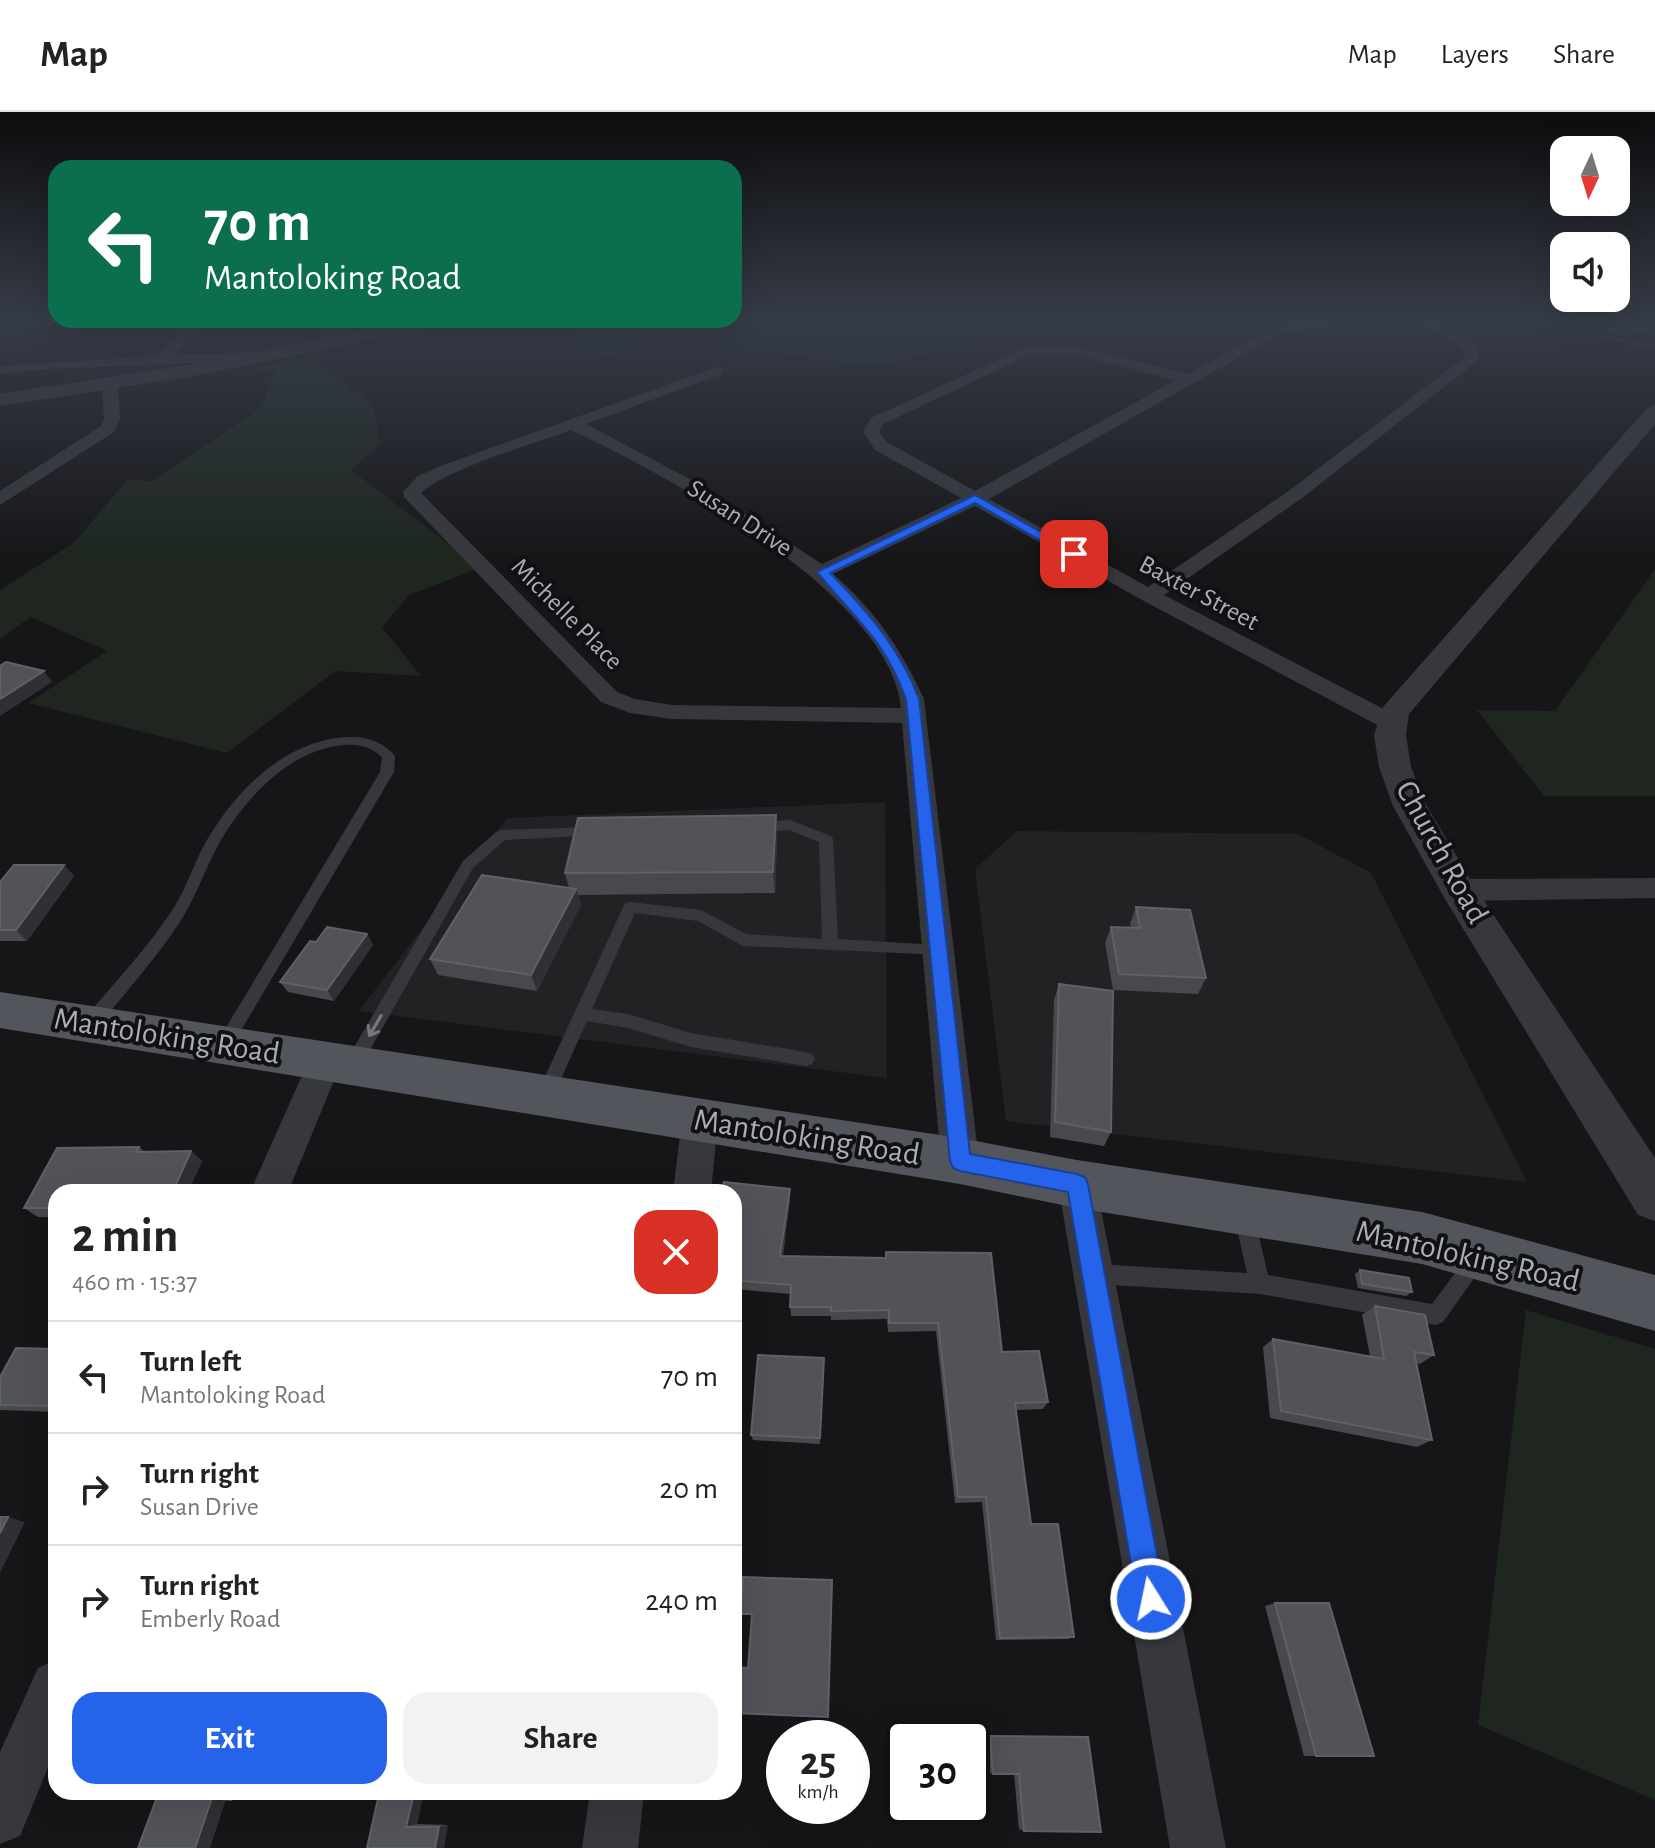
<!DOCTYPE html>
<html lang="en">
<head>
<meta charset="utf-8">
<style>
	body { margin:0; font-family:"Alegreya Sans",sans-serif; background:#f2f2f2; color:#222; height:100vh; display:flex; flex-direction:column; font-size:30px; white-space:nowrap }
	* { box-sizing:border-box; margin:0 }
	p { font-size:26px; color:#767676 }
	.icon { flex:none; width:44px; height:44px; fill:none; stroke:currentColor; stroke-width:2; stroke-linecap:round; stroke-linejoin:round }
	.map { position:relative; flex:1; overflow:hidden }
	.details { position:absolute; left:48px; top:1072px; width:694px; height:616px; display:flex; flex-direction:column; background:#fff; border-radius:24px; box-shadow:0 8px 32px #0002 }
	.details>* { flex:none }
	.banner { position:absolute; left:48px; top:48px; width:694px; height:168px; border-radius:24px; box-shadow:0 8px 32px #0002; background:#0b6e4f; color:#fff; overflow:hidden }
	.needle { width:52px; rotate:184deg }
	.tools { position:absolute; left:1550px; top:24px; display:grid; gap:16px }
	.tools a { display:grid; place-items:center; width:80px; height:80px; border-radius:16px; background:#fff; box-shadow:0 8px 32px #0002; font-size:40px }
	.speed { position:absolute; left:766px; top:1608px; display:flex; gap:16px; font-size:40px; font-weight:700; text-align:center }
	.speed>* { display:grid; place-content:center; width:104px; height:104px; border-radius:50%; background:#fff; box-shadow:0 8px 32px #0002; line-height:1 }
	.speed small { font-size:20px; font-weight:400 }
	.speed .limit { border:4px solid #111; border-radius:12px; background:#fff; color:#111 }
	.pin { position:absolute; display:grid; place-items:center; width:68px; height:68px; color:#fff; margin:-34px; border-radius:16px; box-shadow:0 4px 12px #0006 }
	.me { position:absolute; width:88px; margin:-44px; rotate:350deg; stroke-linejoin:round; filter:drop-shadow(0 0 6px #0008) }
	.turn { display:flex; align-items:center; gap:28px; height:168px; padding:0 24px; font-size:36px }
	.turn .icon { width:104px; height:104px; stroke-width:2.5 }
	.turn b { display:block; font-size:56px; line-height:68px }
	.round { display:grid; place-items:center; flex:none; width:84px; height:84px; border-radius:24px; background:#f2f2f2 }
	.overview { display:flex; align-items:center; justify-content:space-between; height:136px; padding:0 24px }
	h1 { font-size:48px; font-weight:700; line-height:60px }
	.action { display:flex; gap:16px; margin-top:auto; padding:16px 24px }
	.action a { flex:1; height:92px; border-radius:24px; background:#2563eb; color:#fff; font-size:32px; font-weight:700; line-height:92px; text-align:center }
	.action a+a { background:#f2f2f2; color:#222 }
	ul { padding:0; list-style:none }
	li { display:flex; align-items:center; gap:24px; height:112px; padding:0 24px; border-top:2px solid #e0e0e0 }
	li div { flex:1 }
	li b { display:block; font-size:30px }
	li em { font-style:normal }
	header { display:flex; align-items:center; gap:48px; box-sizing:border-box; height:112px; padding:0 40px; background:#fff; border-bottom:2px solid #e0e0e0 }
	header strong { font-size:38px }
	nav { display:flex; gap:44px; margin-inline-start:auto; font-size:28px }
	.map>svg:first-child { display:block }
</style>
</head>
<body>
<header>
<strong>Map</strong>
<nav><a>Map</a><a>Layers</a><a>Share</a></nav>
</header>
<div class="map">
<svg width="1655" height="1736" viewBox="0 0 1655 1736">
	<rect width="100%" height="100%" fill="#161618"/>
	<path fill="#222225" d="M 885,690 L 887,966 L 359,899 L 507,706 Z
		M 1017,719 L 1298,722 L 1371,761 L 1527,1070 L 1006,1009 L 975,757 Z"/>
	<path fill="#1e261f" d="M 739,207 L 1155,207 L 1152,209 L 1176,218 L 1152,229 L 1081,210 L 874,254 L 671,228 L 606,245 L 560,226 L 619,211 Z
		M 309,245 L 373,293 L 380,332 L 351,358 L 480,456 L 409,483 L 382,515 L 421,564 L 335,559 L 227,641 L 28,591 L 107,539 L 31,505 L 0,527 L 0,478 L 75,430 L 127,368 L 153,369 L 261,296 L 276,258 L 258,260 L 253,256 Z
		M 1655,457 L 1655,684 L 1544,684 L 1477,598 L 1555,599 Z
		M 1526,1198 L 1655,1237 L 1655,1688 L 1478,1613 Z"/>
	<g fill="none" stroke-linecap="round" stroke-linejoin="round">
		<path fill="#37383d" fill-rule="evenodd" d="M 1549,207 L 1556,207 L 1550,212 L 1655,233 L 1655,237 L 1542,214 Z
			M 1586,207 L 1597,207 L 1655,218 L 1655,222 Z
			M 361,208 L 370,208 L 326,227 L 326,232 L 320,231 L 320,225 Z
			M 346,625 C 366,624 383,629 395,644 L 394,660 L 230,937 L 224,939 L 218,937 L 216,932 L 380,660 L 382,645 C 367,631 350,631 331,635 C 281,645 237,696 215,739 C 203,763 194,788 180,810 C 155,848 124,882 96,917 L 84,917 L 82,912 L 84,907 C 114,871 147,837 173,797 C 185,778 192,757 202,737 C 231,683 282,629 346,625 Z
			M 790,708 L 831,724 L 833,727 L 838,827 L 938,833 L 946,839 L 944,843 L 743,834 L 698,809 L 635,801 L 592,897 L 628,902 L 691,921 L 806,940 L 812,942 L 815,947 L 812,952 L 806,954 L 691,935 L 628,916 L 587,909 L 551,989 L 545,992 L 539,989 L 536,984 L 625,791 L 630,790 L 701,798 L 746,822 L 822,827 L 819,730 L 789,718 L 756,720 L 749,715 L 756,710 Z
			M 596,715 L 601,717 L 603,720 L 601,723 L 505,728 L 473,756 L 358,959 L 352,961 L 346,959 L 343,954 L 346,949 L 463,749 L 496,720 L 501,718 Z
			M 1244,1095 L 1251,1098 L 1254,1104 L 1268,1163 L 1432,1192 L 1470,1141 L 1477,1138 L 1484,1141 L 1487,1148 L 1443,1210 L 1436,1213 L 1260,1182 L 1095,1172 L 1088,1169 L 1085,1162 L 1088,1155 L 1095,1152 L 1247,1161 L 1234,1104 L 1237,1098 Z"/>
		<path fill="#37383d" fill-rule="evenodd" d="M 1326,207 L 1354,207 L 1347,211 L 1280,222 L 989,387 L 1148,475 L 1290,378 L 1465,245 L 1465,238 L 1447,224 L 1409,207 C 1436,207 1461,217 1479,237 L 1477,249 L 1302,386 L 1164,483 L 1401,606 L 1404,611 L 1401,616 L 1383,616 L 1142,488 L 975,394 L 833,462 C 874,497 902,538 924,587 L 979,1049 L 973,1061 L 960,1066 L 947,1061 L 941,1049 L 902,611 L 672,607 L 630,601 L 601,590 L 404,385 L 403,380 L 418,364 L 446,352 L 717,255 L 722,256 L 722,262 L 586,312 L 697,371 L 822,452 L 961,386 L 875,338 L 863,320 L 871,306 L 1027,235 L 1076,235 L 1188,262 L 1271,216 ZM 1029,243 L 1076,243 L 1176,268 L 975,379 L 887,330 L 879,320 L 883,312 ZM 571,318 C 665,362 891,483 901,596 L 672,593 L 635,587 L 617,580 L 421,381 C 445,357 536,331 571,318 Z
			M 197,208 L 212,208 L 174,243 L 262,240 L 269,244 L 262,248 L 48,257 L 0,262 L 0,254 L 156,244 Z
			M 110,267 L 118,272 L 120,307 L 114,320 L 0,393 L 0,379 L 101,314 L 104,307 L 102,272 Z
			M 1655,766 L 1655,786 L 1458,789 L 1448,785 L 1443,778 L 1448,771 L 1458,767 Z
			M 325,935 L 337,939 L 342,949 L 288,1080 L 250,1080 L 313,939 Z
			M 700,992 L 713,997 L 718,1008 L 711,1080 L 673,1080 L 682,1008 L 687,997 Z
			M 1077,1055 L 1090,1060 L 1096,1072 L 1226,1736 L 1170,1736 L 1058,1072 L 1064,1060 Z
			M 56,1548 L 56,1636 L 20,1724 L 0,1732 L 0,1640 L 38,1556 Z
			M 590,1680 L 644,1680 L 638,1736 L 582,1736 Z"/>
		<path fill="#37383d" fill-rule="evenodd" d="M 1636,207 L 1655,207 L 1655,214 L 1638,211 Z
			M 415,208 L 448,208 L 440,213 L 188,265 L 0,294 L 0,282 L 188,253 Z
			M 1655,293 L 1655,312 L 1409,602 L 1406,623 L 1411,655 L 1427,694 L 1471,769 L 1655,1046 L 1655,1109 L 1638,1103 L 1445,787 L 1393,694 L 1379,655 L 1374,623 L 1383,595 L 1648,295 Z"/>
		<path fill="#53555c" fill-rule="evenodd" d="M 0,880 L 960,1026 L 1077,1048 L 1422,1100 L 1655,1163 L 1655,1219 L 1422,1152 L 1077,1096 L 960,1072 L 0,916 Z"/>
	</g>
	<path fill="#47494d" d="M 1561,207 L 1637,207 L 1635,211 L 1639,212 L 1634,220 L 1629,225 L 1559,211 Z
		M 777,725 L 775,781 L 578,783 L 581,793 L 537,879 L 438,863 L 430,847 L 569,776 L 565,761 Z
		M 64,753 L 74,764 L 27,829 L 0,829 L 0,770 Z
		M 1136,795 L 1206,866 L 1198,882 L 1113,878 L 1105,831 L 1111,815 L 1131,816 L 1130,812 Z
		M 367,822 L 373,833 L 334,889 L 288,880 L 280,870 Z
		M 1059,872 L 1111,1020 L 1104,1034 L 1050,1025 L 1054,888 Z
		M 139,1035 L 145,1040 L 191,1039 L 202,1049 L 188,1080 L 56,1080 L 56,1105 L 38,1105 L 24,1096 L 57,1036 Z
		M 734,1080 L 790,1087 L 783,1144 L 886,1146 L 886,1140 L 1002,1240 L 1048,1290 L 1043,1297 L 1016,1298 L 1031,1412 L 1074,1525 L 1068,1527 L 996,1528 L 982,1390 L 955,1391 L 936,1219 L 888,1220 L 887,1207 L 831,1208 L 831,1204 L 791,1204 L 790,1182 L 734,1177 Z
		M 1360,1158 L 1412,1180 L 1406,1184 L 1358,1176 L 1355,1162 Z
		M 1375,1194 L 1434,1243 L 1420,1252 L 1416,1251 L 1432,1328 L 1417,1335 L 1270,1306 L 1263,1235 L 1273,1227 L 1370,1244 L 1362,1203 Z
		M 56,1237 L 56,1300 L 0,1298 L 0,1265 Z
		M 824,1246 L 820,1332 L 753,1328 L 751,1323 Z
		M 1275,1491 L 1316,1644 L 1304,1644 L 1265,1494 Z
		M 986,1624 L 1088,1625 L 1024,1719 L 1019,1717 L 1014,1662 L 993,1662 L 989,1661 Z
		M 390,1680 L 424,1680 L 417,1712 L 448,1713 L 367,1736 L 379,1682 Z"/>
	<path fill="#2f3033" d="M 44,559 L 52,570 L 0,604 L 0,587 Z
		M 776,703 L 777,725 L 775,781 L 773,760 Z
		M 64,753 L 74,764 L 27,829 L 16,818 Z
		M 576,777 L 581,793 L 537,879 L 531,863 Z
		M 367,822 L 373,833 L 334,889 L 327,878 Z
		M 191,1039 L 202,1049 L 188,1080 L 177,1080 L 174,1077 Z
		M 790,1077 L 790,1087 L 781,1153 L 780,1144 Z
		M 8,1405 L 25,1410 L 0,1461 L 0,1421 Z
		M 234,1680 L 248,1680 L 246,1686 L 231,1688 Z
		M 424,1680 L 417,1712 L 406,1715 L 414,1682 Z
		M 227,1684 L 210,1736 L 195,1736 L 212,1686 Z
		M 448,1713 L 444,1736 L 435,1736 L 439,1715 Z"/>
	<path fill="#525359" stroke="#5f6168" stroke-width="2" d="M 1585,207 L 1614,207 L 1639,212 L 1634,216 Z
		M 6,550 L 44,559 L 0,587 L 0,554 Z
		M 776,703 L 773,760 L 565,761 L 578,706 Z
		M 14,753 L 64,753 L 16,818 L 0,818 L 0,770 Z
		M 482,763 L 576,777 L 531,863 L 430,847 Z
		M 1136,795 L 1190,798 L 1206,866 L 1119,862 L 1111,815 L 1140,816 Z
		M 327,815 L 367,822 L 327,878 L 280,870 L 310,829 L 316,830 Z
		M 1059,872 L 1113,879 L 1111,1020 L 1055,1010 Z
		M 139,1035 L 136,1040 L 191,1039 L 174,1077 L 56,1080 L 56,1096 L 24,1096 L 57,1036 Z
		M 724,1070 L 790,1077 L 780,1144 L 886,1146 L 886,1140 L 991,1141 L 1002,1240 L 1039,1239 L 1048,1290 L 1015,1291 L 1031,1412 L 1058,1412 L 1074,1525 L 1000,1526 L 986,1385 L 958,1385 L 938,1211 L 889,1211 L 889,1198 L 831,1199 L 831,1195 L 790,1195 L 791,1173 L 734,1168 L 734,1080 L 721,1080 Z
		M 1360,1158 L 1409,1166 L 1412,1180 L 1362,1172 Z
		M 1375,1194 L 1425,1203 L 1434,1243 L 1414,1240 L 1432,1328 L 1281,1299 L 1273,1227 L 1384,1247 Z
		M 16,1236 L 56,1237 L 56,1294 L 0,1293 L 0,1265 Z
		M 758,1243 L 824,1246 L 820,1326 L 751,1323 Z
		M 0,1405 L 8,1405 L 0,1421 Z
		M 743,1465 L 832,1468 L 828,1605 L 734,1601 L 737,1555 L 748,1556 L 752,1502 L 740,1502 Z
		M 1275,1491 L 1329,1491 L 1374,1644 L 1316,1644 Z
		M 990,1624 L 1088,1625 L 1101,1720 L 1024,1719 L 1019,1662 L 993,1662 Z
		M 159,1680 L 234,1680 L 231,1688 L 212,1686 L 195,1736 L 138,1736 Z
		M 379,1682 L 414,1682 L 406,1715 L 439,1715 L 435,1736 L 367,1736 Z"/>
	<defs><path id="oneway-shaft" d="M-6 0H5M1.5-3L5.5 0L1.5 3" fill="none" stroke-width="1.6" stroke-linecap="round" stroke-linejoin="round" transform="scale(2)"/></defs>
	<use stroke="#757881" href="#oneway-shaft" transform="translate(375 914) rotate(120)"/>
	<linearGradient id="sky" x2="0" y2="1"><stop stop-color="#0c0c0d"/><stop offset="0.46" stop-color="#363c48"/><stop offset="1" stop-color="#363c48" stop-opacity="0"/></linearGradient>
	<rect width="1655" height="450" fill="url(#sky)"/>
	<path fill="#2563eb" stroke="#184099" stroke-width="2" d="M 975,383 L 1080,442 L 1070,445 L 975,391 L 830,461 C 867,499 900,536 919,587 L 970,1042 L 1077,1062 L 1085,1065 L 1088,1072 L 1165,1487 L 1161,1497 L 1151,1501 L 1141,1497 L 1137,1487 L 1068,1080 L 960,1059 L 953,1056 L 950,1049 L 906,587 C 884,526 855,507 817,460 Z"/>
	<g text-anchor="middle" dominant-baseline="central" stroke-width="8" stroke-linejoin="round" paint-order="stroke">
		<g font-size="26" fill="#a8adb8" stroke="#111113">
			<text transform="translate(740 406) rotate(33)">Susan Drive</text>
			<text transform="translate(1199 481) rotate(28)">Baxter Street</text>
			<text transform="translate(567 502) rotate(45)">Michelle Place</text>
		</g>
		<g font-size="32" fill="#a8adb8" stroke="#111113">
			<text transform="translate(1442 740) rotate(61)">Church Road</text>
			<text transform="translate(167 924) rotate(9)">Mantoloking Road</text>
			<text transform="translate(807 1025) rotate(9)">Mantoloking Road</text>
			<text transform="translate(1468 1144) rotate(13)">Mantoloking Road</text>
		</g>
	</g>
</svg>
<div class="tools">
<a><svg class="needle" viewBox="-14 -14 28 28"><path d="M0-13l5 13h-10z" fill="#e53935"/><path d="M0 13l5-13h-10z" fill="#767676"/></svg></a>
<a><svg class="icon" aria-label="sound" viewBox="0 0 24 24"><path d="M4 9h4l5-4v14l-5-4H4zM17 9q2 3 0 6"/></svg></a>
</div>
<div class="speed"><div>25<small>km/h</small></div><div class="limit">30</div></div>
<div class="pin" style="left:1074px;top:442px;background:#d93025"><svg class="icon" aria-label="arrive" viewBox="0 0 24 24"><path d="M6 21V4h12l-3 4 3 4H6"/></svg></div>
<svg class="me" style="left:1151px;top:1487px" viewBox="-20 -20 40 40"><circle r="17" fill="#2563eb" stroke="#fff" stroke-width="3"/><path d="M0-11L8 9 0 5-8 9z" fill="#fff"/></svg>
<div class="banner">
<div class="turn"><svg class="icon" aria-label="left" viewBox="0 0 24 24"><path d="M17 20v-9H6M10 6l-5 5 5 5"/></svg><div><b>70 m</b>Mantoloking Road</div></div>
</div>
<section class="details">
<div class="overview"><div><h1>2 min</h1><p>460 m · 15:37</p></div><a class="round" style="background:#d93025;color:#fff"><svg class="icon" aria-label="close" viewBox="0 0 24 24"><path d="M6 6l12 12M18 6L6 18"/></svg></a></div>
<ul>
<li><svg class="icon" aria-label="left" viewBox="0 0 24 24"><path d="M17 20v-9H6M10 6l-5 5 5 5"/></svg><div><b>Turn left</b><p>Mantoloking Road</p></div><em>70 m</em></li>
<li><svg class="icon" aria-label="right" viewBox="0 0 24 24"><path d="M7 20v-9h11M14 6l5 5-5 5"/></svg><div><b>Turn right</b><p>Susan Drive</p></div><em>20 m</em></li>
<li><svg class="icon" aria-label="right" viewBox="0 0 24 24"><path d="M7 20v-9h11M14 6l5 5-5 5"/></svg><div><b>Turn right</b><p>Emberly Road</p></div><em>240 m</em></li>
</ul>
<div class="action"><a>Exit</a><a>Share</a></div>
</section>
</div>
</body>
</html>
